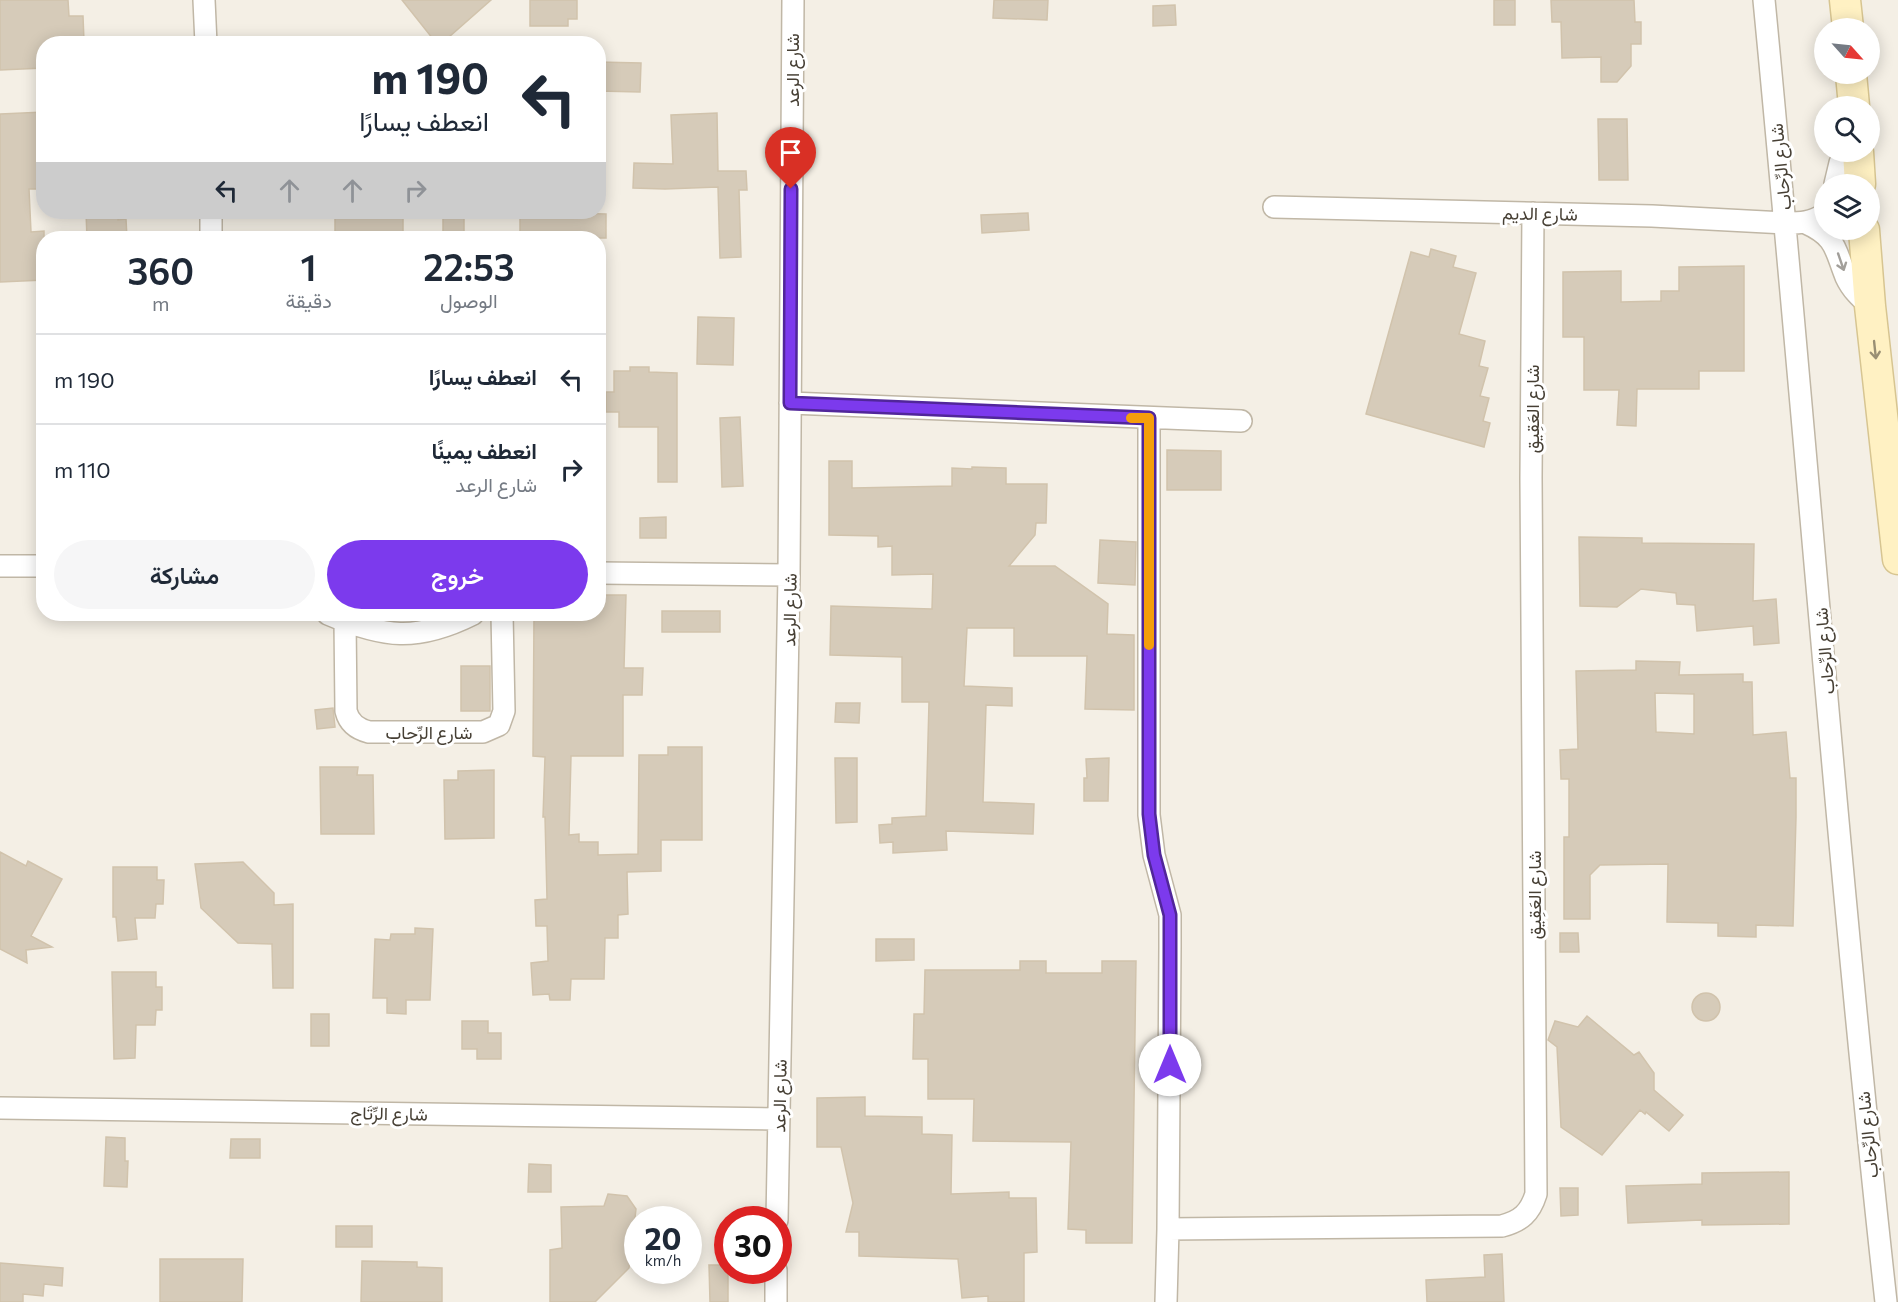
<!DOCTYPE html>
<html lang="ar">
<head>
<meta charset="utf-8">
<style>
	body { margin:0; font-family:Commissioner,Vazirmatn,sans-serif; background:#f6f6f7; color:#1f2937; direction:rtl; height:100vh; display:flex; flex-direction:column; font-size:22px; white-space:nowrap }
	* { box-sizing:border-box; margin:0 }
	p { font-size:20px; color:#747a83 }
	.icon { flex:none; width:33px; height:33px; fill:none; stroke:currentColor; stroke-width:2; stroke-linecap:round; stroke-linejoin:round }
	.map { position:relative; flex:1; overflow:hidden; direction:ltr }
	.side { position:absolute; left:36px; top:231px; width:570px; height:390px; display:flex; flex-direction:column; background:#fff; border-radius:24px; box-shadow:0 3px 15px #0003; direction:rtl }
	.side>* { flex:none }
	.hud { position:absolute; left:36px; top:36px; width:570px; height:183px; border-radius:24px; box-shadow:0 3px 15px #0003; direction:rtl; background:#fff; color:#1f2937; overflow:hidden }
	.needle { width:39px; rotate:117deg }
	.fabs { position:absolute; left:1814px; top:18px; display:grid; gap:12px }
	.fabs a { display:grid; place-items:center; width:66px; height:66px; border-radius:50%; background:#fff; box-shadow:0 3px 15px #0003; font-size:30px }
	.speed { position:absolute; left:624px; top:1206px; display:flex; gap:12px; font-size:30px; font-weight:700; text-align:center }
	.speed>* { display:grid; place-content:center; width:78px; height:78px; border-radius:50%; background:#fff; box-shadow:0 3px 15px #0003; line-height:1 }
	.speed small { font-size:15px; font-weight:400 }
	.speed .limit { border:9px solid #d22; background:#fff; color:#111 }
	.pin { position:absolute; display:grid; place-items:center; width:51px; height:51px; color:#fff; margin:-62px -26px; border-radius:50% 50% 50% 0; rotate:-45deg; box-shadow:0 0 6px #0007 }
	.pin .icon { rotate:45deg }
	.me { position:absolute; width:66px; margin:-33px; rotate:0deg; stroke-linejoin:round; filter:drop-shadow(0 0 4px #0008) }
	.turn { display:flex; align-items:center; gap:21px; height:126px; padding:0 18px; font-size:27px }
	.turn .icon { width:78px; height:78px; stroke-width:2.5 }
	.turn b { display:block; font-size:42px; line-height:51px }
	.lanes { display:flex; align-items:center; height:57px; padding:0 18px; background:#0003; justify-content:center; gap:30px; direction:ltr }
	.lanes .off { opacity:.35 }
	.eta { display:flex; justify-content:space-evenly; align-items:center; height:102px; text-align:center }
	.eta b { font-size:36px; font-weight:600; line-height:42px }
	.action { display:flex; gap:12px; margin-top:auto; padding:12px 18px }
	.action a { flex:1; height:69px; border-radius:36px; background:#7c3aed; color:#fff; font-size:24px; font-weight:600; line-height:69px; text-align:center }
	.action a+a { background:#f6f6f7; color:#1f2937 }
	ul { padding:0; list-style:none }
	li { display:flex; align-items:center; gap:18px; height:90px; padding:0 18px; border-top:2px solid #e0e1e3 }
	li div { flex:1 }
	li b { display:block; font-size:22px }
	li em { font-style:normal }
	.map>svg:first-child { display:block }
</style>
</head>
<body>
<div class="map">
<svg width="1898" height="1302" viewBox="0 0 1898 1302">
	<rect width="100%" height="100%" fill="#f4efe5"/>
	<path fill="#d6cbb9" stroke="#d1c3ac" stroke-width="1.5" fill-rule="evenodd" d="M 0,0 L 68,0 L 69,16 L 83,16 L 84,41 L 44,44 L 44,68 L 0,70 Z
		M 402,0 L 491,0 L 441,44 L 437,44 Z
		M 530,0 L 577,0 L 577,19 L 568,19 L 568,26 L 530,26 Z
		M 994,0 L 1048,0 L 1047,20 L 993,18 Z
		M 1494,0 L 1515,0 L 1515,25 L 1494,25 Z
		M 1551,0 L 1634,0 L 1635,22 L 1641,22 L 1641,44 L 1631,44 L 1631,66 L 1617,82 L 1601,82 L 1601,57 L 1562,58 L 1561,22 L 1552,22 Z
		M 1175,5 L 1176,25 L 1153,26 L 1153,6 Z
		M 598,62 L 641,63 L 640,92 L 598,91 Z
		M 44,112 L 44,156 L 39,156 L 40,189 L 29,189 L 31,232 L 44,231 L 44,280 L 0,282 L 0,114 Z
		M 717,113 L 718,171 L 746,171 L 747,190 L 739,190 L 741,257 L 720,258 L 718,187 L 665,189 L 633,188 L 634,163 L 673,164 L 671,115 Z
		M 1598,119 L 1627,119 L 1628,180 L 1599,180 Z
		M 86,212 L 118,212 L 118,220 L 126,219 L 127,238 L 87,238 Z
		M 335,212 L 396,212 L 396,215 L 403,215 L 403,238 L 335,238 Z
		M 443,212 L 464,212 L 464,238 L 443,238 Z
		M 520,212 L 606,214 L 606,238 L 520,238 Z
		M 1028,213 L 1029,230 L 982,233 L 981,215 Z
		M 1431,249 L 1456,256 L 1453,267 L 1476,273 L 1459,334 L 1485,341 L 1479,366 L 1488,368 L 1480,396 L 1489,398 L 1483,421 L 1490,423 L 1484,447 L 1366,414 L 1411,252 L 1429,257 Z
		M 1744,266 L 1744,371 L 1699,371 L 1699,389 L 1637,389 L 1636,426 L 1617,425 L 1619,390 L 1584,390 L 1584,337 L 1563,337 L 1563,272 L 1621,271 L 1621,302 L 1661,301 L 1661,291 L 1679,291 L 1679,267 Z
		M 698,317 L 734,318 L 733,365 L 697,364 Z
		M 630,367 L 649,367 L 649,372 L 677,373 L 677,482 L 658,482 L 658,427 L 619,427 L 619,412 L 606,412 L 606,392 L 614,392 L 614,371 L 630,371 Z
		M 740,417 L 743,486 L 722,487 L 720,418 Z
		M 1167,450 L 1221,451 L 1221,490 L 1167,490 Z
		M 829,461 L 852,461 L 852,488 L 952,486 L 952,468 L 972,469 L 972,467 L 1006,468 L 1006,484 L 1047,484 L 1046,523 L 1036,523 L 1035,535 L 1009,566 L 1055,566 L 1108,604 L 1107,634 L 1134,635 L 1134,710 L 1085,709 L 1087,656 L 1014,656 L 1014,628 L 967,628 L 964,686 L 1012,688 L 1012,706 L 986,705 L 983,802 L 1034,804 L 1033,834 L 946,831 L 947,850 L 893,853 L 893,842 L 880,843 L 879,825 L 892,824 L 892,818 L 926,816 L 929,702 L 902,702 L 902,657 L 830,655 L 831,606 L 932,609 L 933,574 L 892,575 L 892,546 L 878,547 L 878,536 L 829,535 Z
		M 666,517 L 666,538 L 640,538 L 640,518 Z
		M 1579,537 L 1642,538 L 1642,543 L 1754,544 L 1753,601 L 1776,599 L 1779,643 L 1754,645 L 1753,626 L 1697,631 L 1695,605 L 1677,604 L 1676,593 L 1641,589 L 1617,607 L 1580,606 Z
		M 1100,540 L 1136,542 L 1135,585 L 1098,583 Z
		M 598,595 L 626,595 L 624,668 L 643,668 L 642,695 L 623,695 L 623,756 L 571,756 L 569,835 L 579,834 L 579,842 L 598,842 L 598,855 L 638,854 L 639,755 L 668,755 L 668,747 L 702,747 L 702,840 L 661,840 L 661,871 L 627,872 L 628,914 L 618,915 L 618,938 L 605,938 L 604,979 L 571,979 L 570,1000 L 550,1000 L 549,994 L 533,995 L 531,963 L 548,961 L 547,926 L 536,926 L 535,900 L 547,899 L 545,817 L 543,817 L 545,757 L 533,756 L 534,615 L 598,614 Z
		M 662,611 L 720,611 L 720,632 L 662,632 Z
		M 1636,661 L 1680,662 L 1679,675 L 1743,674 L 1743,682 L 1752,682 L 1753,735 L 1786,732 L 1790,778 L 1796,778 L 1796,817 L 1793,926 L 1756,925 L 1756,937 L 1718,936 L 1718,923 L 1667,922 L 1668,864 L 1600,865 L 1590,875 L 1590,919 L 1564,919 L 1564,837 L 1569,837 L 1569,779 L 1561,779 L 1560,750 L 1578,749 L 1576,671 L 1636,670 ZM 1655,693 L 1694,694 L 1694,734 L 1656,732 Z
		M 461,666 L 490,666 L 490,711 L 461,711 Z
		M 836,703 L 860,703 L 859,723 L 835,722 Z
		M 333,708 L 335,727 L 317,729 L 315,710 Z
		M 835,758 L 857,758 L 857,822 L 836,823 Z
		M 1109,758 L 1108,801 L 1084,801 L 1084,778 L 1087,778 L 1086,759 Z
		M 320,767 L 358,767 L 357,775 L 373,775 L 374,834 L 321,834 Z
		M 494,770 L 494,838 L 445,839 L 444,780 L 458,780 L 458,771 Z
		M 0,852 L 26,866 L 28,861 L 62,879 L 31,936 L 52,947 L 26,950 L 27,963 L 0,949 Z
		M 243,862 L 274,893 L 274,905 L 293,904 L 293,988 L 273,988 L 272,944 L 238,943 L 201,908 L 195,864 Z
		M 113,867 L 157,867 L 157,880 L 164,880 L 163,904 L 156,904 L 155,918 L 135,918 L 137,939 L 118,941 L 116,917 L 113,917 Z
		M 415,928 L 433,929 L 430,1000 L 406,1000 L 406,1014 L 387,1013 L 387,998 L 373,998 L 375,939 L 390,940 L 391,934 L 415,934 Z
		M 1560,933 L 1578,933 L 1579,952 L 1560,952 Z
		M 876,939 L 914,939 L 914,960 L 876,961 Z
		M 1020,961 L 1046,961 L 1046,973 L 1102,973 L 1102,961 L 1136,961 L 1132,1243 L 1086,1243 L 1086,1230 L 1068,1229 L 1071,1142 L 973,1141 L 974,1099 L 928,1099 L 928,1059 L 913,1059 L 914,1014 L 924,1014 L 925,970 L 1020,970 Z
		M 112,972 L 156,972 L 156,987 L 162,987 L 162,1010 L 156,1010 L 155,1025 L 136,1025 L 135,1058 L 114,1059 Z
		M1692 1007a14 14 0 1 1 28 0a14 14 0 1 1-28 0Z
		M 311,1014 L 329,1014 L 329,1046 L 311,1046 Z
		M 1587,1016 L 1634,1055 L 1639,1052 L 1654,1073 L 1654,1090 L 1683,1115 L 1669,1131 L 1646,1112 L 1645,1114 L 1640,1110 L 1602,1155 L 1561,1127 L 1557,1047 L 1548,1040 L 1555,1021 L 1578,1027 Z
		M 462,1021 L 488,1021 L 488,1033 L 501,1033 L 501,1059 L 477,1059 L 477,1049 L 462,1049 Z
		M 865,1097 L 865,1116 L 922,1117 L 922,1134 L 952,1135 L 951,1194 L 1009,1192 L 1009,1198 L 1036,1198 L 1037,1252 L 1024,1253 L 1024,1302 L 988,1302 L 988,1296 L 962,1298 L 958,1259 L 859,1256 L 859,1232 L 846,1232 L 853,1203 L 841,1147 L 817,1147 L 817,1098 Z
		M 106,1137 L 125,1138 L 125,1161 L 128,1161 L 127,1187 L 104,1186 Z
		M 231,1139 L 260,1139 L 260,1158 L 230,1158 Z
		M 529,1164 L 551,1165 L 551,1192 L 528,1192 Z
		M 1789,1172 L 1789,1224 L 1702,1225 L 1702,1220 L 1628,1223 L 1626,1186 L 1702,1184 L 1702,1173 Z
		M 1560,1188 L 1578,1188 L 1578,1215 L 1561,1216 Z
		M 608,1194 L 627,1196 L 636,1209 L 629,1268 L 595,1302 L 550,1302 L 550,1250 L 562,1248 L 561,1207 L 604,1206 Z
		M 336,1226 L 372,1226 L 372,1247 L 336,1247 Z
		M 1502,1254 L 1504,1302 L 1427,1302 L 1426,1280 L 1485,1277 L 1484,1255 Z
		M 160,1259 L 243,1259 L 242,1302 L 160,1302 Z
		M 362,1261 L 417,1262 L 417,1267 L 442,1268 L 442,1302 L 361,1302 Z
		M 0,1263 L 63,1268 L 62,1286 L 44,1284 L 43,1296 L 23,1294 L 23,1302 L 0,1302 Z
		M 709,1265 L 728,1265 L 728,1302 L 710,1302 Z"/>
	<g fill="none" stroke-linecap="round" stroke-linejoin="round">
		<defs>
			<path id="street" d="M 204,0 L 206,44
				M 1764,0 C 1806,434 1838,869 1886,1302
				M 1835,184 L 1840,163 L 1847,152
				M 1274,207 L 1652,216 L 1786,223 C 1800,223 1812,223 1824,214
				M 211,212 L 211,238
				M 1806,223 C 1837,237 1835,250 1846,277 C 1852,290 1861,298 1870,306
				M 790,403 L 1241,421
				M 1149,419 L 1149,815 L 1154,855 L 1170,915 L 1170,947 L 1168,1229 L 1166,1302
				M 0,566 L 44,566
				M 598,573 L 789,575
				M 328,614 C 384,638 417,642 473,614
				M 345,621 L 346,711 C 349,723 357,729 369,732 L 483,732 L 499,725 L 504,711 L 502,614
				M 0,1108 L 779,1119
				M 777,1220 L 789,575 L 793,0
				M 1168,1229 L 1502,1226 C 1521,1221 1530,1213 1536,1194 L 1531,478 L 1533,213
				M 776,1302 L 776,1270"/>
			<path id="secondary" d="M 1845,0 L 1848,28
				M 1851,74 L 1854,106
				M 1858,152 L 1860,184
				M 1864,230 L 1870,306 L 1898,559"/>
		</defs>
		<use href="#street" stroke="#c0b7a6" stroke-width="24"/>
		<use href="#secondary" stroke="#d7c591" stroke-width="33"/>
		<use href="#street" stroke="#fff" stroke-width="21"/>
		<use href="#secondary" stroke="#fff1c3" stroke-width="30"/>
	</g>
	<defs><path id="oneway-shaft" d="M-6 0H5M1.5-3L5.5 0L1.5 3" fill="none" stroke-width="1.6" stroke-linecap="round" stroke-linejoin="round" transform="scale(1.5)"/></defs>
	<use stroke="#a29f9a" href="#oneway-shaft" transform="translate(1841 262) rotate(71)"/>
	<use stroke="#998f74" href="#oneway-shaft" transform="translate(1875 350) rotate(84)"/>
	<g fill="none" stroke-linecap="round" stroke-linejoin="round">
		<defs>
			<path id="route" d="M 791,189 L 790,403 L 1149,418 L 1149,814 L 1154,855 L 1170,915 L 1170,1065"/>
		</defs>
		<use href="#route" stroke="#51269a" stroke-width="15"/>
		<use href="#route" stroke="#7c3aed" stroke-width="10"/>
		<path stroke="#f59e0b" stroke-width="10" d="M 1131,418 L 1149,418 L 1149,645"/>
	</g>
	<g text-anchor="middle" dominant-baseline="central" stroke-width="6" stroke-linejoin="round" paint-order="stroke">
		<g font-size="18" fill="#463f34" stroke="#fff">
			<text transform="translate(792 70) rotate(-90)">شارع الرعد</text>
			<text transform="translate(1780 167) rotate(-96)">شارع الرِّحاب</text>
			<text transform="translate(1540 213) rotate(1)">شارع الديم</text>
			<text transform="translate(1532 409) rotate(-90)">شارع العَقِيق</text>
			<text transform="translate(789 610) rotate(-89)">شارع الرعد</text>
			<text transform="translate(1824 651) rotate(-95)">شارع الرِّحاب</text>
			<text x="429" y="732">شارع الرِّحاب</text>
			<text transform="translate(1534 895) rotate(-90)">شارع العَقِيق</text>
			<text transform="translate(779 1096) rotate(-89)">شارع الرعد</text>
			<text transform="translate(389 1113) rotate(1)">شارع الرِّتَاج</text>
			<text transform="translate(1867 1135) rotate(-96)">شارع الرِّحاب</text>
		</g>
	</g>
</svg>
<div class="fabs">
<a><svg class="needle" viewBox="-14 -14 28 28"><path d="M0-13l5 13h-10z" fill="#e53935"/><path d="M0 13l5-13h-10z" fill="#747a83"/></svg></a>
<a><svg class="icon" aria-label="search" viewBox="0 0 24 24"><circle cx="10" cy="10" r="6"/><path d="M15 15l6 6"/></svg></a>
<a><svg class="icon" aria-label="layers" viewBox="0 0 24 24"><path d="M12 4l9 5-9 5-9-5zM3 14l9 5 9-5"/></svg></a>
</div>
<div class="speed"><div>20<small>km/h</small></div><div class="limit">30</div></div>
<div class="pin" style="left:791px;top:189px;background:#d93025"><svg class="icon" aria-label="arrive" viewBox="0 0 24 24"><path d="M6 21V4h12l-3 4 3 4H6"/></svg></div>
<svg class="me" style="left:1170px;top:1065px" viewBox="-20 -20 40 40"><circle r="19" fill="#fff"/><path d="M0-13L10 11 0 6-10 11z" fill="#7c3aed"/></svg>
<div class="hud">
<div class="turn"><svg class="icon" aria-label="left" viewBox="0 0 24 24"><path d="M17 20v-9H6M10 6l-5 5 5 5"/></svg><div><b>190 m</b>انعطف يسارًا</div></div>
<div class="lanes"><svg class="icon" aria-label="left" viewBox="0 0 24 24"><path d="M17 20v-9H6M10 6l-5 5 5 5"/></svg><svg class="icon off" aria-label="ahead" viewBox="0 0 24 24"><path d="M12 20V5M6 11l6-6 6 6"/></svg><svg class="icon off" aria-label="ahead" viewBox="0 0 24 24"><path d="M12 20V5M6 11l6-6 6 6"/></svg><svg class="icon off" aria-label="right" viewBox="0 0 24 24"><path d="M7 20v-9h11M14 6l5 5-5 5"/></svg></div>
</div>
<section class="side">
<div class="eta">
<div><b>22:53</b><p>الوصول</p></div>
<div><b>1</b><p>دقيقة</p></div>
<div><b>360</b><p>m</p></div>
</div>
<ul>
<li><svg class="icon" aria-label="left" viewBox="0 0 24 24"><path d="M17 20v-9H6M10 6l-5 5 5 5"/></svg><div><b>انعطف يسارًا</b></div><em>190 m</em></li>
<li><svg class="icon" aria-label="right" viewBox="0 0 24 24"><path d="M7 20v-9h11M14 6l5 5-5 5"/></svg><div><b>انعطف يمينًا</b><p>شارع الرعد</p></div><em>110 m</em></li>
</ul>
<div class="action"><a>خروج</a><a>مشاركة</a></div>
</section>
</div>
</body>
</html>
